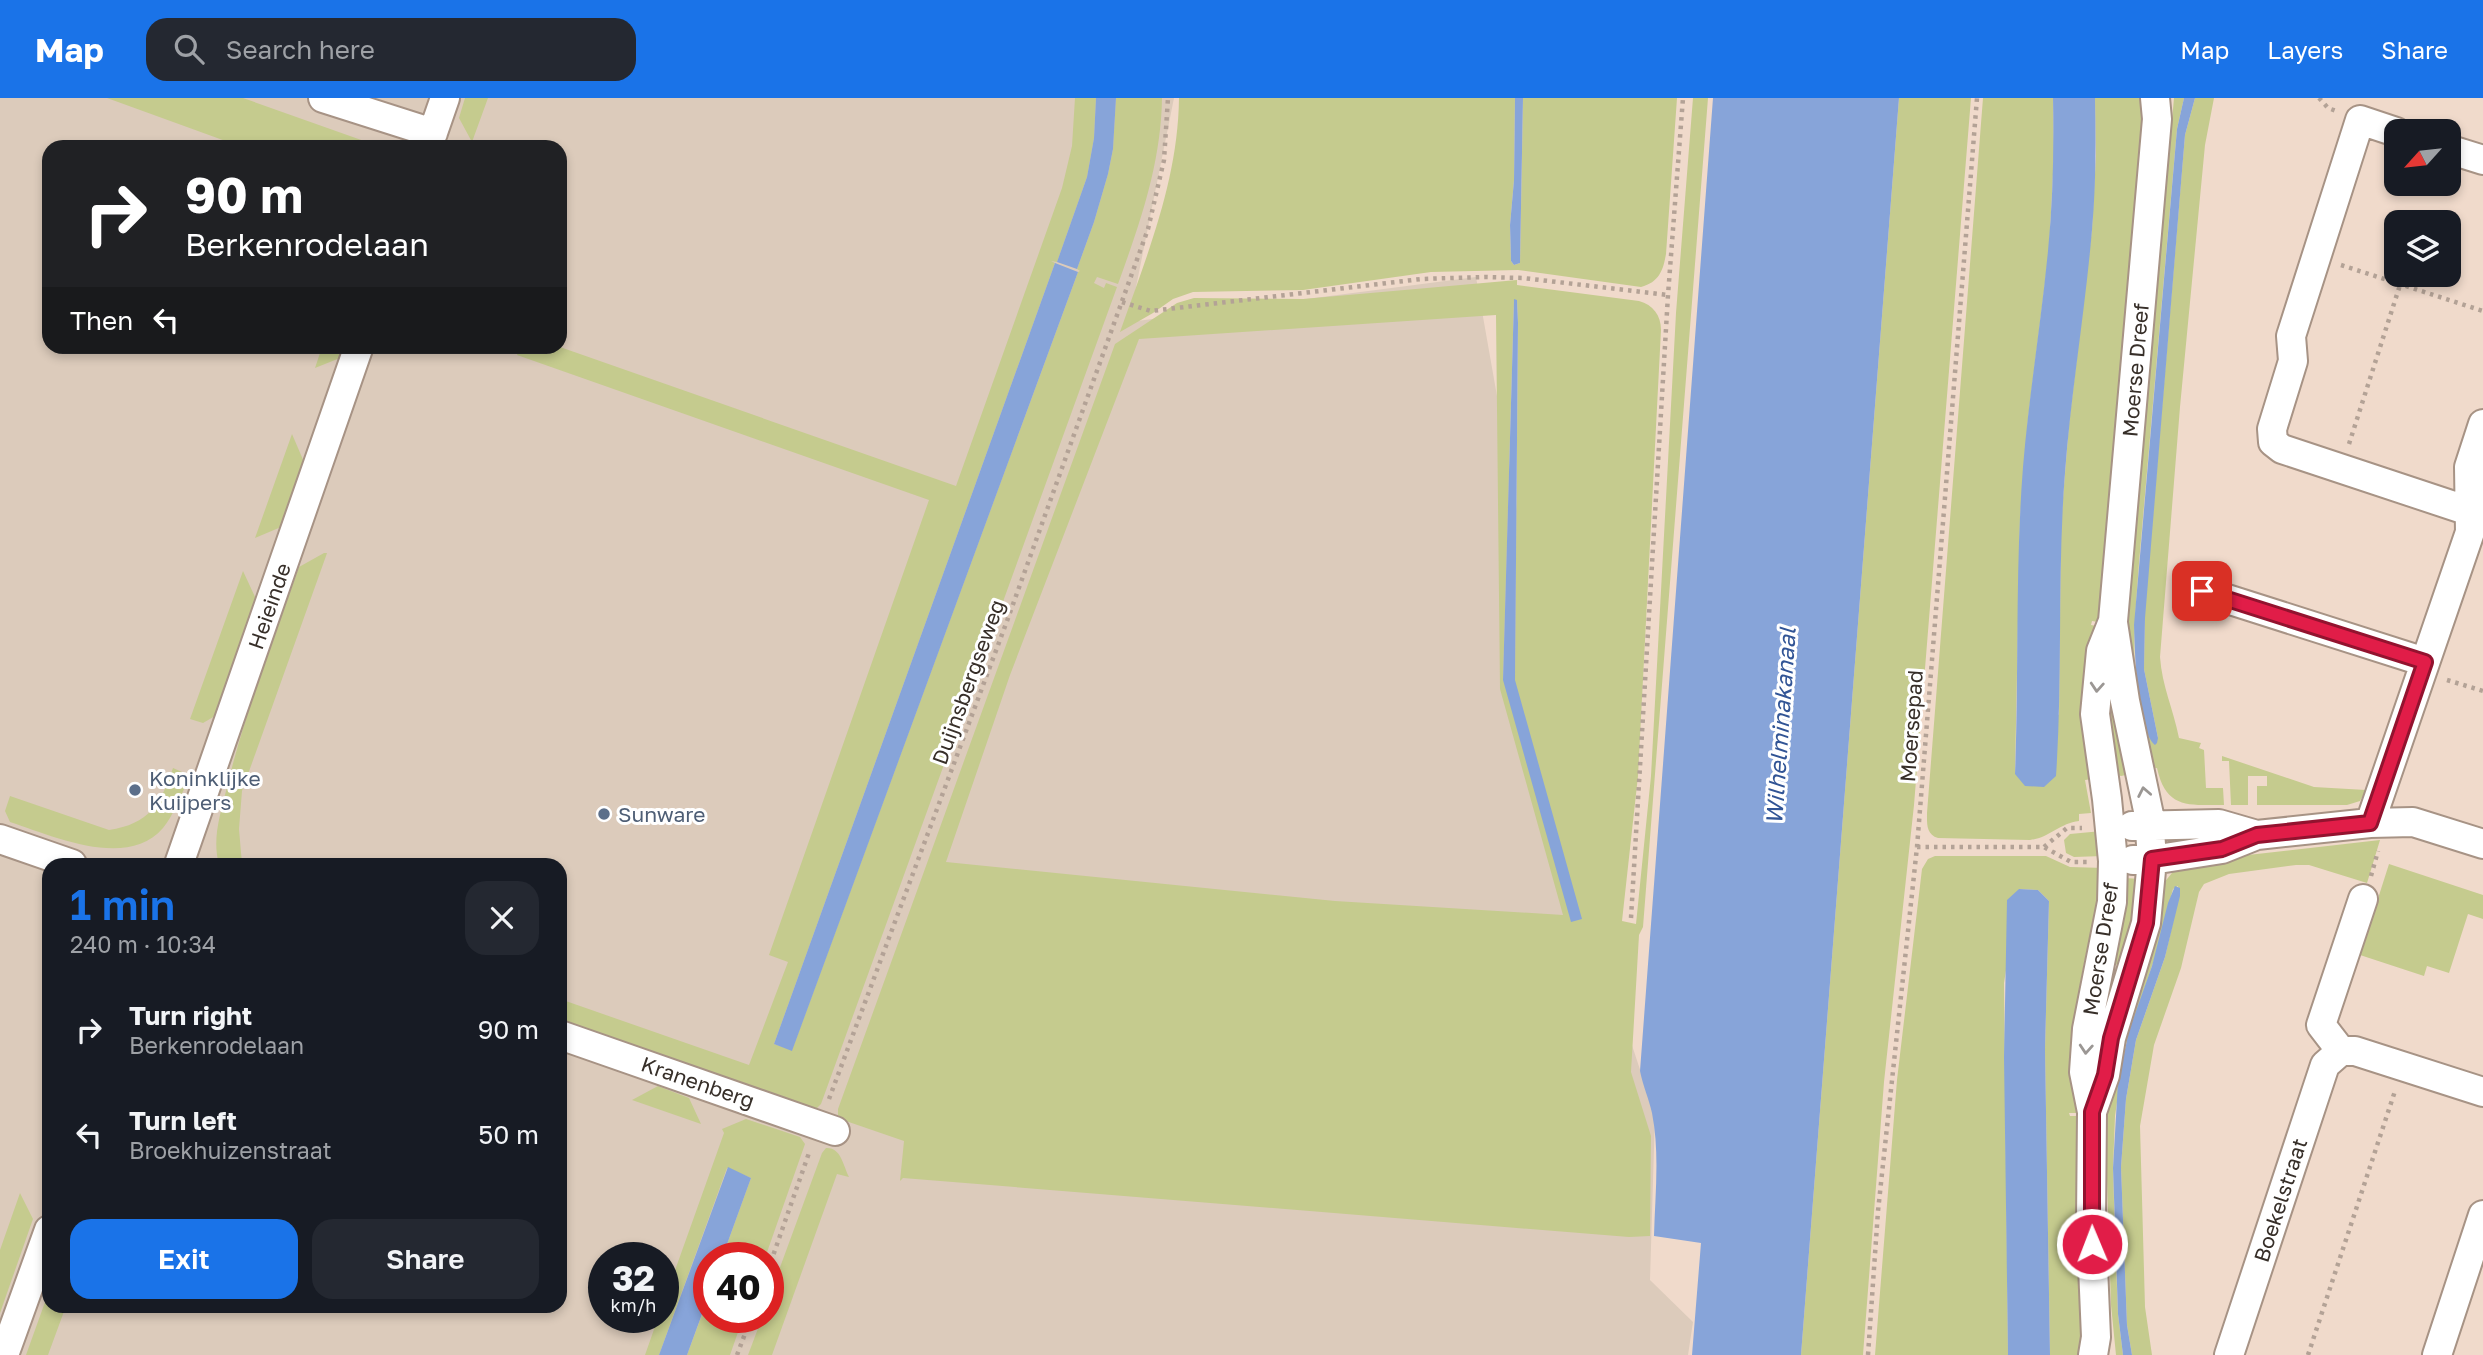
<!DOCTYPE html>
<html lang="en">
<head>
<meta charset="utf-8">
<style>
	body { margin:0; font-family:"Golos Text",sans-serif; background:#242831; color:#f1f3f6; height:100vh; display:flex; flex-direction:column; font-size:26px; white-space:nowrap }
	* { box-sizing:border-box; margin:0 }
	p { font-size:23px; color:#9ea1a6 }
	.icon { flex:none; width:38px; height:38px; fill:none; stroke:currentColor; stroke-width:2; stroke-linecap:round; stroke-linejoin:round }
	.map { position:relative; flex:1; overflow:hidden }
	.sheet { position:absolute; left:42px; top:760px; width:525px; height:455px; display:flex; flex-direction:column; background:#171b24; border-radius:21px; box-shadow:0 4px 10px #0003 }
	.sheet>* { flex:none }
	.top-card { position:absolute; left:42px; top:42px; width:525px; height:214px; border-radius:21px; box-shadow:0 4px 10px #0003; background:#202124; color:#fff; overflow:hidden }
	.needle { width:46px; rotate:243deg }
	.buttons { position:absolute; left:2384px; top:21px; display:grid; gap:14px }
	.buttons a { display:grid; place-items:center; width:77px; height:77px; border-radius:14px; background:#171b24; box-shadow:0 4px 10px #0003; font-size:35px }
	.speed { position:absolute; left:588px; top:1144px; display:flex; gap:14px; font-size:35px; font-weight:700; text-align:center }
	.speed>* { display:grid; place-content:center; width:91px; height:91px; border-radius:50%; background:#171b24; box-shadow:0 4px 10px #0003; line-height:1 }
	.speed small { font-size:18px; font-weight:400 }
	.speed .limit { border:10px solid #d22; background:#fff; color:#111 }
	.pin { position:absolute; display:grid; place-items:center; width:60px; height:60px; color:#fff; margin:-30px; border-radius:14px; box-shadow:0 4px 10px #0006 }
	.me { position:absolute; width:77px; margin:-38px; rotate:359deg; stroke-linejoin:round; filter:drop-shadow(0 0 5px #0008) }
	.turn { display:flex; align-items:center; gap:24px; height:147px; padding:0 28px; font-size:32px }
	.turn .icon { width:91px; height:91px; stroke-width:2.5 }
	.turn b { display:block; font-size:49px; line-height:60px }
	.then { display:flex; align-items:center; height:66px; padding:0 28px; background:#0003; gap:14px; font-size:26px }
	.round { display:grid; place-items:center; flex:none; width:74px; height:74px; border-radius:21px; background:#242831 }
	.summary { display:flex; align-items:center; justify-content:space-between; height:119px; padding:0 28px }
	h1 { font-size:42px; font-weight:600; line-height:52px; color:#1a73e8 }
	.primary-button { display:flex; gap:14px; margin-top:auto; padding:14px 28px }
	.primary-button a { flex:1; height:80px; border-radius:21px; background:#1a73e8; color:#fff; font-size:28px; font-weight:600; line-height:80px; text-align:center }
	.primary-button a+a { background:#242831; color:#f1f3f6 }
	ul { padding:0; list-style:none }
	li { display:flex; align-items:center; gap:21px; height:105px; padding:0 28px }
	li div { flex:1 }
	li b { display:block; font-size:26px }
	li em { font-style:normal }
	header { display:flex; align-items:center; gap:42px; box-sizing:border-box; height:98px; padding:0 35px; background:#1a73e8; color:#fff }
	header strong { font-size:33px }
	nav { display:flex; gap:38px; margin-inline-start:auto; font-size:24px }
	.search { width:490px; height:63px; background:#242831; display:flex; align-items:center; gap:18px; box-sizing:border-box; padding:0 24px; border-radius:21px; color:#9ea1a6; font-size:26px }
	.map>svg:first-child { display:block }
</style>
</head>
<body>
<header>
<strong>Map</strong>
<div class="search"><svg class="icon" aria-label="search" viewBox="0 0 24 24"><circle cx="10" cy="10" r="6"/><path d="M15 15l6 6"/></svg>Search here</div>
<nav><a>Map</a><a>Layers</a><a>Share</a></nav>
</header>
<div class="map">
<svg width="2483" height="1257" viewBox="0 0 2483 1257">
	<rect width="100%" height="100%" fill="#f0dacb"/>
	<path fill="#dccbbb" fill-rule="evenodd" d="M 0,0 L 1174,0 L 1129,224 L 1476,179 L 1588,814 L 1655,1017 L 1650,1182 L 1693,1224 L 1688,1257 L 0,1257 ZM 49,49 L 560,49 L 560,248 L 49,248 ZM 49,766 L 560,766 L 560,1208 L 49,1208 ZM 604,1160 L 663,1160 L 663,1220 L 604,1220 ZM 709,1160 L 768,1160 L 768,1220 L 709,1220 Z"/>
	<path fill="#c5cb8e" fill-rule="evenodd" d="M 107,0 L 243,0 L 381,49 L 242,49 Z
		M 465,0 L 488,0 L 472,44 L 459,20 Z
		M 1075,0 L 1096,0 L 1094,40 L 1087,79 L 1057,164 L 1051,163 L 1055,165 L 774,946 L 792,952 L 1078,174 L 1080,173 L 1077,171 L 1094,124 L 1108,76 L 1113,51 L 1116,0 L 1162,0 C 1161,66 1140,125 1118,186 L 1097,179 L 1094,185 L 1104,190 L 1106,185 L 1117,189 L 821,1006 L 817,1010 L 810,1011 L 560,923 L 560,901 L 749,967 L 788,864 L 769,857 L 929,402 L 517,257 L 520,249 L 560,249 L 956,388 L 1062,90 L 1072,48 Z
		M 1179,0 L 1515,0 L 1514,82 L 1510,127 L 1511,163 L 1514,167 L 1520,165 L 1523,0 L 1677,0 L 1666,156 C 1663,173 1659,184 1641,189 L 1518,172 L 1431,174 L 1303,192 L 1193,194 L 1173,201 L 1153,215 L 1120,234 C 1147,157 1178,83 1179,0 Z
		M 1693,0 L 1708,0 L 1643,829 L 1639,837 L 1631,974 L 1651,1038 L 1650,1138 L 1629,1139 L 903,1080 L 900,1083 L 904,1043 L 843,1022 L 838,1017 L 838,1011 L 1115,246 L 1177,205 L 1194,200 L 1303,201 L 1517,182 L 1517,187 L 1639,203 C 1653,207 1661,217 1661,232 L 1638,678 L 1622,823 L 1636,826 L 1651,678 L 1676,215 ZM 1514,202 L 1517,202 L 1518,225 L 1515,582 L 1503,582 ZM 1496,217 L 1500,591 L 1563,817 L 1335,803 L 946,764 L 1010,577 L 1139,241 Z
		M 1899,0 L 1971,0 L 1914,707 L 1884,984 L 1863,1257 L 1801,1257 Z
		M 1983,0 L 2053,0 L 2054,57 L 2049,153 L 2028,321 L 2020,421 L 2015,676 L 2059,616 L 2061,425 L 2069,326 L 2092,131 L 2096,58 L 2095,0 L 2145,0 L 2101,500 L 2098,524 L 2092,523 L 2091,527 L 2097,528 L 2090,577 L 2084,576 L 2083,579 L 2090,580 L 2092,681 L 2085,682 L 2091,715 L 2079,716 L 2079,723 C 2060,725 2049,740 2030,742 L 1938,740 C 1926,736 1927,726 1927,715 Z
		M 2174,0 L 2184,0 L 2177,31 L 2139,465 C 2136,509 2128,582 2144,623 C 2147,629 2153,635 2158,640 L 2144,571 L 2145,510 L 2185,37 L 2195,0 L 2214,0 L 2205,47 L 2180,309 L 2160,559 C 2162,588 2173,610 2179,640 L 2201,645 L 2199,650 L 2204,652 L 2206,690 L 2223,690 L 2224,707 C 2188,707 2166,711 2157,670 L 2147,671 L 2127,556 L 2129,503 Z
		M 322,249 L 345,249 L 340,260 L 315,270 Z
		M 292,336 L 304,364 L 281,429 L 255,440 Z
		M 324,455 L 327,455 L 326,458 L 242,693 L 239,731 L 242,766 L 219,766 C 212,742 220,717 226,693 C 244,617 273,542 299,469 Z
		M 243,473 L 256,501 L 215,618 L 203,625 L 190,621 Z
		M 2115,614 L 2126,677 L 2121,678 L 2118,677 L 2105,624 L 2105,615 Z
		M 2222,658 L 2314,689 L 2366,692 L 2360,703 L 2347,707 L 2257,707 L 2257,688 L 2267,688 L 2267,678 L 2248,678 L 2248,707 L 2231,707 L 2229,663 L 2222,663 Z
		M 173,670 L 182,674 L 186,687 C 179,701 173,718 163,730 C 127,772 53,738 10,724 L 5,713 L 10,698 L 109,732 C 149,726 161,706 173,670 Z
		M 2102,733 L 2103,758 L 2074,759 L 2066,755 L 2064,742 L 2070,736 Z
		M 2380,742 L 2367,785 L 2309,767 L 2296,767 L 2229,776 L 2204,786 L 2199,794 L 2181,870 L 2154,947 L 2140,1028 L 2145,1209 L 2152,1257 L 2132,1257 L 2127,1227 L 2121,1069 L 2126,1001 L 2136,942 L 2165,859 L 2179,798 L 2178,788 L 2173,791 L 2156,856 L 2125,949 L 2115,1018 L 2113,1070 L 2115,1138 L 2118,1216 L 2123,1257 L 2116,1257 L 2111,1207 L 2106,1050 L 2108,1000 L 2163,786 L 2176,770 L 2195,763 Z
		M 1935,758 L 2046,758 L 2070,769 L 2104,770 C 2092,833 2074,897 2071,961 C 2070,978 2076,997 2076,1015 L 2069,1015 L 2070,1018 L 2076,1018 L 2082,1257 L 2050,1257 L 2045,951 L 2049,803 L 2038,792 L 2019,791 L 2004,885 L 2008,1257 L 1875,1257 L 1897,982 L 1922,771 L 1928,761 Z
		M 2389,766 L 2483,797 L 2483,821 L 2468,816 L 2449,875 L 2427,868 L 2424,878 L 2360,857 Z
		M 2124,780 L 2141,781 L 2139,802 L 2108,914 L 2099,922 L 2103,905 L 2107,906 L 2118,867 L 2112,865 Z
		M 658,988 L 689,1000 L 701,1026 L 632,1002 Z
		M 746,1021 L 800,1039 L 805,1046 L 765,1160 L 722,1160 L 751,1080 L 727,1070 L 659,1257 L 645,1257 L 658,1220 L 663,1220 L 663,1206 L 724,1035 L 722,1031 Z
		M 826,1050 C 841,1049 843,1067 849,1079 L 837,1076 L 772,1257 L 748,1257 L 762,1220 L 768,1220 L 768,1202 L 822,1055 Z
		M 20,1095 L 33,1121 L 0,1215 L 0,1152 Z
		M 49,1193 L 49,1208 L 66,1208 L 48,1257 L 26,1257 Z
		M 709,1198 L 709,1220 L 743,1220 L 730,1257 L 687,1257 Z"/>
	<path fill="#87a4d9" d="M 1096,0 L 1116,0 L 1113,51 L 1108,76 L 1094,124 L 1077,171 L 1057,164 L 1087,79 L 1094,40 Z
		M 1515,0 L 1523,0 L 1520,165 L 1514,167 L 1511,163 L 1510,127 L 1514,82 Z
		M 1713,0 L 1899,0 L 1801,1257 L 1692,1257 L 1701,1145 L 1654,1138 C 1655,1098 1660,1055 1652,1015 C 1649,1001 1643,988 1640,973 Z
		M 2053,0 L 2095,0 C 2096,44 2096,88 2092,132 C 2085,214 2071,294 2065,375 C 2057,476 2063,577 2056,678 L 2044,689 L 2025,688 L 2015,676 C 2019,573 2015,471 2023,369 C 2029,297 2041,225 2048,153 C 2053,102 2054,51 2053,0 Z
		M 2184,0 L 2195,0 L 2185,37 L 2145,520 L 2144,571 L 2158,640 L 2157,645 L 2155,647 C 2136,630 2135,553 2134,527 L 2177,31 Z
		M 1055,165 L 1078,174 L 792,953 L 774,946 Z
		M 1514,201 L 1517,202 L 1518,225 L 1515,582 L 1582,821 L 1571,824 L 1503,582 Z
		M 2175,788 L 2180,790 L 2180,798 L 2165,859 L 2136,942 L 2126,1001 L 2121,1069 L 2127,1227 L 2132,1257 L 2123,1257 L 2118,1216 L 2113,1070 L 2118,984 L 2129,933 L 2152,868 L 2168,805 Z
		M 2019,791 L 2038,792 L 2049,803 L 2045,951 L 2050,1257 L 2008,1257 L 2004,959 L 2007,802 Z
		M 728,1069 L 751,1080 L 722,1160 L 709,1160 L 709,1197 L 687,1257 L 659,1257 Z"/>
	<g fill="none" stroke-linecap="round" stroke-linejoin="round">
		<defs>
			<path id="minor" d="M 323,0 L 433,35
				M 2396,34 L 2360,22 L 2291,238 L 2293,263 L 2272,331 L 2273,344 L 2282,351 L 2469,413
				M 428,49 L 445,0
				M 2448,51 L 2483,62
				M 2202,493 L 2425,564
				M 2370,725 L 2470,434 L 2469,369 L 2483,326
				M 2132,728 L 2219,726 L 2257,737
				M 0,741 L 72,766
				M 2133,762 L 2152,762 L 2222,751 L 2257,737 L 2370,725 L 2413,724 L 2483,746
				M 179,766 L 359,248
				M 560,937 L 835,1033
				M 2341,953 L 2321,927 L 2363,801
				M 2093,1011 L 2105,977 L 2111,940 L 2146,825 L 2152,762 L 2149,717 L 2125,603 L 2113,525
				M 4,1257 L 49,1132
				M 2093,1257 L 2096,1239 L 2091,1122 L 2092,1014 L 2084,974 L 2087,931 L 2112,804 L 2113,763 L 2107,701 L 2095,616 L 2101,553 L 2113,523 L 2157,21 L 2155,0
				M 2229,1257 L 2325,967 L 2341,953 L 2355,953 L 2483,994
				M 2437,1257 L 2483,1117"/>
		</defs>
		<use href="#minor" stroke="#a79385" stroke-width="32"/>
		<path stroke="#b3a296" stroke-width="4.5" stroke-dasharray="3.5 5" stroke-linecap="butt" d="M 2319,0 L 2328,10 L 2336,13
			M 2341,167 L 2483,213
			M 1122,204 L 1151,213 L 1421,181 L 1485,179 L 1523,180 L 1668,197
			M 2349,346 L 2400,187
			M 2447,582 L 2483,593
			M 1917,749 L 2044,749 L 2071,764 L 2088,764
			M 2044,749 L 2067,730 L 2082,730
			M 2371,778 L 2378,753
			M 1631,820 L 1668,197 L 1683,0
			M 829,1001 L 1007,523 L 1148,131 L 1164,62 L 1168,0
			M 768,1172 L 810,1052
			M 737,1257 L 751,1220
			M 1868,1257 L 1878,1113 L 1917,749 L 1977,0
			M 2308,1257 L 2395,993"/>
		<use href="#minor" stroke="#fff" stroke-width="28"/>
	</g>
	<defs><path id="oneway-chevron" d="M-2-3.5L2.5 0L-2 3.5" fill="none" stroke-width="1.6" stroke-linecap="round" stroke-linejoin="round" transform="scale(1.75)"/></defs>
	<g stroke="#9b9794">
		<use href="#oneway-chevron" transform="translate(2097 589) rotate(94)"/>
		<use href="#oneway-chevron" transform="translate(2144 694) rotate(-101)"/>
		<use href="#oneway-chevron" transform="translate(2086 951) rotate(94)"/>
	</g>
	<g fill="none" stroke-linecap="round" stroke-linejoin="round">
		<defs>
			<path id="route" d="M 2092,1146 L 2092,1014 L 2105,977 L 2111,940 L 2146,825 L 2152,761 L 2222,751 L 2257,737 L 2370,725 L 2425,564 L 2202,493"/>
		</defs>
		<use href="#route" stroke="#92132f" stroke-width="18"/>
		<use href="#route" stroke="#e11d48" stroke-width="12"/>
	</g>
	<g fill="#5c6f8a" stroke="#fff" stroke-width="2.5">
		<circle cx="135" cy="692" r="7"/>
		<circle cx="604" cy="716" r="7"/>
	</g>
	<g text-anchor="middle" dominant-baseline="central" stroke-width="6" stroke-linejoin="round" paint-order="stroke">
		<g font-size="21" fill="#372f29" stroke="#fff">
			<text transform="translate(2135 272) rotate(-85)">Moerse Dreef</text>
			<text transform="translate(269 508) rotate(-71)">Heieinde</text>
			<text transform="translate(968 584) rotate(-70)">Duijnsbergseweg</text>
			<text transform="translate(1911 628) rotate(-86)">Moersepad</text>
			<text transform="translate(2100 851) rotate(-81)">Moerse Dreef</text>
			<text transform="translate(698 984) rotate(19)">Kranenberg</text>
			<text transform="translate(2280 1102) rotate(-72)">Boekelstraat</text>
		</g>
		<g font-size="21" fill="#4e5e75" stroke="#fff" text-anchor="start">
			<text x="149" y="680">Koninklijke<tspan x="149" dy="24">Kuijpers</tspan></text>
			<text x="618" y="716">Sunware</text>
		</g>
		<g font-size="23" font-style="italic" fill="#315495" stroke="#fff">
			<text transform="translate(1780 628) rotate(-86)">Wilhelminakanaal</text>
		</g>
	</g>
</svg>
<div class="buttons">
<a><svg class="needle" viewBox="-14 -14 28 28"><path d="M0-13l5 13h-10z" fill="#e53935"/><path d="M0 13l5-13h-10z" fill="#9ea1a6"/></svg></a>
<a><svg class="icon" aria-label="layers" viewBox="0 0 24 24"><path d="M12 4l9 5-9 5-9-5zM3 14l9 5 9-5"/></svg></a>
</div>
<div class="speed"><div>32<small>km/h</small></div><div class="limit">40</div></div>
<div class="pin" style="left:2202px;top:493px;background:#d93025"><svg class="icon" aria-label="arrive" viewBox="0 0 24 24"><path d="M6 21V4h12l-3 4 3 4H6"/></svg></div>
<svg class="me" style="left:2092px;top:1146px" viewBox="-20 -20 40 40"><circle r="17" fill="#e11d48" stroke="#fff" stroke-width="3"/><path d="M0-11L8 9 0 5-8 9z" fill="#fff"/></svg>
<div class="top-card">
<div class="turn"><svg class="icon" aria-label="right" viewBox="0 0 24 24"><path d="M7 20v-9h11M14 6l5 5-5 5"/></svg><div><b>90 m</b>Berkenrodelaan</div></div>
<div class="then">Then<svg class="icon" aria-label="left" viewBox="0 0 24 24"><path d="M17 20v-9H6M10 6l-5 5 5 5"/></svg></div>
</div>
<section class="sheet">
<div class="summary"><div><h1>1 min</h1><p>240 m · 10:34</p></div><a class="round"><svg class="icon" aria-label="close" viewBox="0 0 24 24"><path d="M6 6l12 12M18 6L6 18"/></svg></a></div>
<ul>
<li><svg class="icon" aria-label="right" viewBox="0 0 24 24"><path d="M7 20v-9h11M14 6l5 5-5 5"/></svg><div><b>Turn right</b><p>Berkenrodelaan</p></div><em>90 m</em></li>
<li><svg class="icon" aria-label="left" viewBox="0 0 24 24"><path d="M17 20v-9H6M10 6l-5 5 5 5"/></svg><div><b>Turn left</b><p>Broekhuizenstraat</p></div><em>50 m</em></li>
</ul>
<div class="primary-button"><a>Exit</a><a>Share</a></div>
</section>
</div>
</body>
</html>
